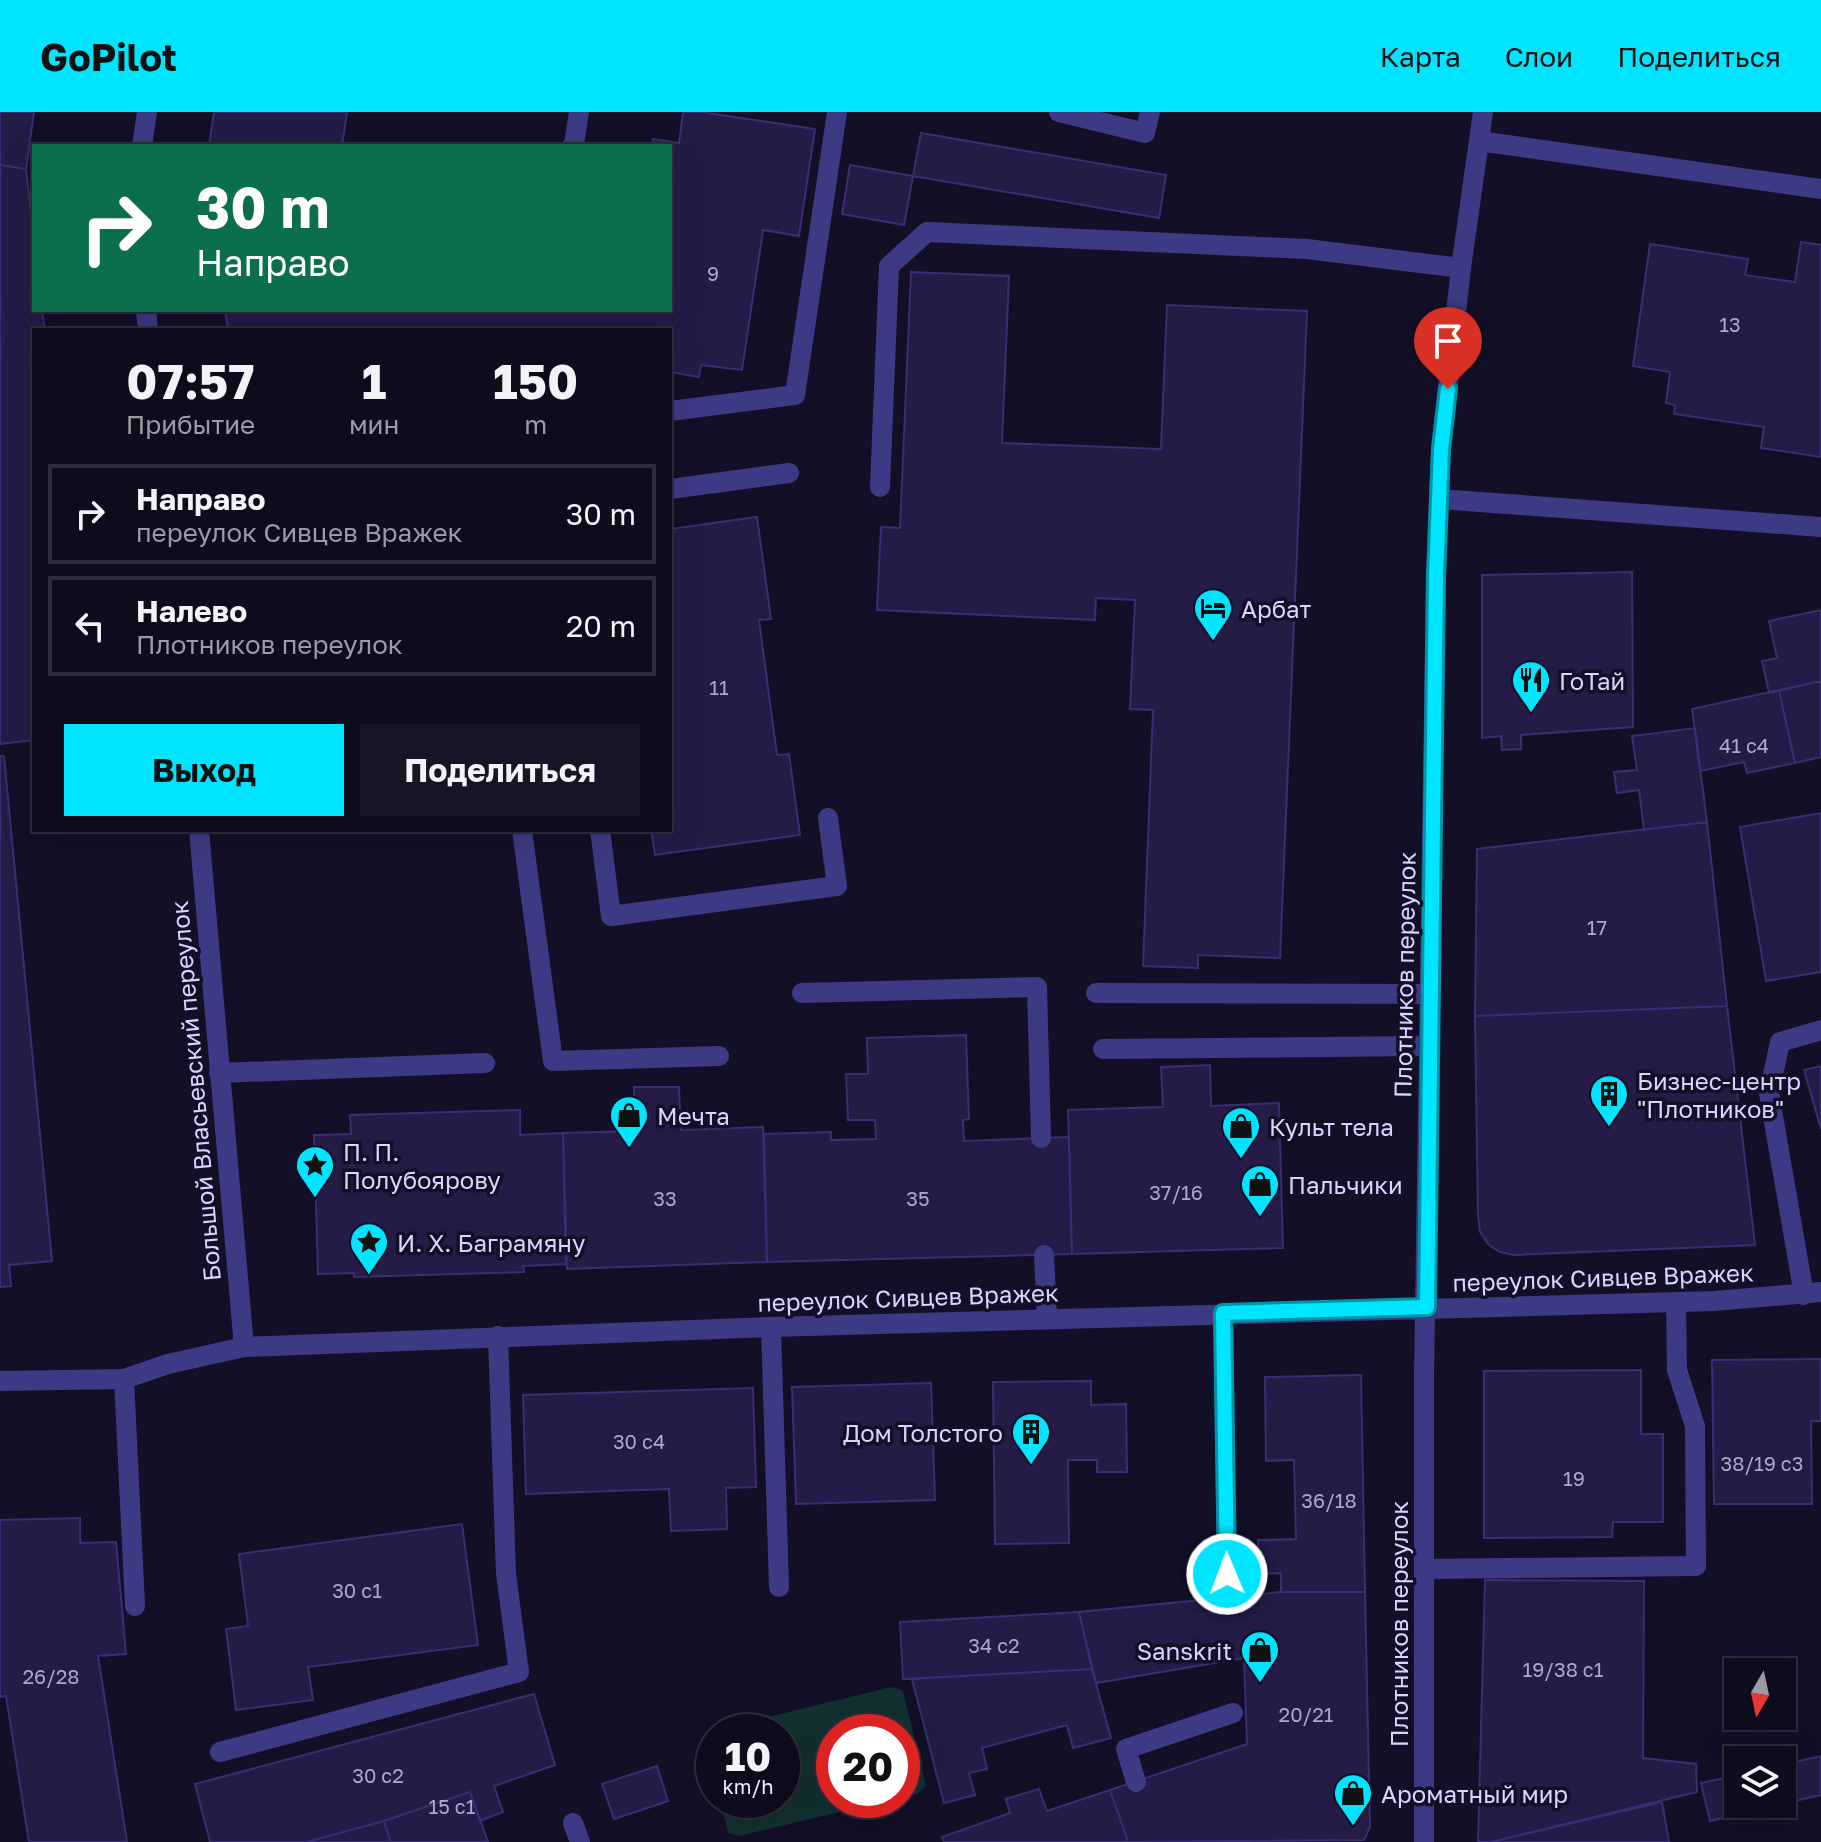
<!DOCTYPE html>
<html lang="ru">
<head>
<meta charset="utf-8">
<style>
	body { margin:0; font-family:"Golos Text",sans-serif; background:#171425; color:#f1f3f6; height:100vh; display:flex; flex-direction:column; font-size:30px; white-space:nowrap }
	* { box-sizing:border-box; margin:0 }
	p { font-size:26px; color:#9b9ba3 }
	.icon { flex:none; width:44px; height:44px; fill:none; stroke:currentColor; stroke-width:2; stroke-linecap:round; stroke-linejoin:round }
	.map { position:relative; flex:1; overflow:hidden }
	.panel { position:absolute; left:32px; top:216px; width:640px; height:504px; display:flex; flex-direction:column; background:#0e0b1c; border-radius:0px; box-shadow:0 8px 32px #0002,0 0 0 2px #2e2b3b }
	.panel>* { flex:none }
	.top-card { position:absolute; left:32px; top:32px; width:640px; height:168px; border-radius:0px; box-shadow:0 8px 32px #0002,0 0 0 2px #2e2b3b; background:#0b6e4f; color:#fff; overflow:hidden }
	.needle { width:52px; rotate:189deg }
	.buttons { position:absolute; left:1724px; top:1546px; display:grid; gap:16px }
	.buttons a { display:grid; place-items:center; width:72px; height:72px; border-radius:0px; background:#0e0b1c; box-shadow:0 8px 32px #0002,0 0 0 2px #2e2b3b; font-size:40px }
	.speed { position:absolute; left:696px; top:1602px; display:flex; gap:16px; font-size:40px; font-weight:700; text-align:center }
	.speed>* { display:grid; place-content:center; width:104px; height:104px; border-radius:50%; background:#0e0b1c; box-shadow:0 8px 32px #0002,0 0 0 2px #2e2b3b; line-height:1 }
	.speed small { font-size:20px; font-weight:400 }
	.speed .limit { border:12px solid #d22; background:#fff; color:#111 }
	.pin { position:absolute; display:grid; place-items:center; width:68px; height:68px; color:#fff; margin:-82px -34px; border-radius:50% 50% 50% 0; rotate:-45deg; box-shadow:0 0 8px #0007 }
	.pin .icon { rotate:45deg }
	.me { position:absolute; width:88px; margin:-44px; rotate:359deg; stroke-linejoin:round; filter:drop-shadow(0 0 6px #0008) }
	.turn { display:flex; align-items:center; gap:28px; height:168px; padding:0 32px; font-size:36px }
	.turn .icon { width:104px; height:104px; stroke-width:2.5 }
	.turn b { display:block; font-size:56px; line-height:68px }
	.eta { display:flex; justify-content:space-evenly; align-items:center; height:136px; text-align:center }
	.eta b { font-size:48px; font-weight:700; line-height:56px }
	.cta { display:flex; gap:16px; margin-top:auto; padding:16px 32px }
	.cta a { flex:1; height:92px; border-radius:0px; background:#00e5ff; color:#111; font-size:32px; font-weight:700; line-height:92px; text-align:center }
	.cta a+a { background:#171425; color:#f1f3f6 }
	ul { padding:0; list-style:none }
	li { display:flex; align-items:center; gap:24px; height:100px; margin:0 16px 12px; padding:0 16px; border:4px solid #2e2b3b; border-radius:0px }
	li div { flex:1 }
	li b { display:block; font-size:30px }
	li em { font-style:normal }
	header { display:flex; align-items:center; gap:48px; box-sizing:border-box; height:112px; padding:0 40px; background:#00e5ff; color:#111 }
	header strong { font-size:38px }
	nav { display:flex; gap:44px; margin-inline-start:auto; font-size:28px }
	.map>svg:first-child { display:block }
</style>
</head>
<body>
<header>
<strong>GoPilot</strong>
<nav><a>Карта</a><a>Слои</a><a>Поделиться</a></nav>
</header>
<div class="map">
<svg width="1821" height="1730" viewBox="0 0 1821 1730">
	<rect width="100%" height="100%" fill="#130f26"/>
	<path fill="#12302f" d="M 892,1575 L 903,1579 L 926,1674 L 917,1682 L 902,1685 L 902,1620 L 834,1620 L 834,1688 L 890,1688 L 739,1724 L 728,1721 L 720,1688 L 782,1688 L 782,1620 L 714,1620 L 714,1662 L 705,1626 L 714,1618 Z"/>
	<path fill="#241b47" stroke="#3b2d73" stroke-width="2" d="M 0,0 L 34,0 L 26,57 L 0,53 Z
		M 214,0 L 347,0 L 342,34 L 209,34 Z
		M 683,0 L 701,0 L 815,17 L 799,124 L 763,118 L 742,258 L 701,253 L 699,265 L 670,260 L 670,218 L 228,218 L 225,198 L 670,198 L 670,34 L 652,34 L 653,27 L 679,31 Z
		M 921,21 L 1166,63 L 1159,106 L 913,64 Z
		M 0,53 L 26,57 L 34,126 L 34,198 L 42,198 L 45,218 L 34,218 L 34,628 L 0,632 Z
		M 850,53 L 913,64 L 904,113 L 842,102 Z
		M 1801,130 L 1821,133 L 1821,345 L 1761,336 L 1764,315 L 1674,302 L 1675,293 L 1666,291 L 1670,260 L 1633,254 L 1650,132 L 1748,147 L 1745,163 L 1795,170 Z
		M 911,160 L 1009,164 L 1002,331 L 1161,337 L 1167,193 L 1307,199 L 1280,846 L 1198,843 L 1198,856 L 1143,854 L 1153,598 L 1130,597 L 1135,488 L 1096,486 L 1095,508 L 877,498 L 881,415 L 900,416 Z
		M 757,405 L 771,507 L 759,508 L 777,643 L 789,642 L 800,723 L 655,743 L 651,718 L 670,718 L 670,417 Z
		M 1632,460 L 1633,615 L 1521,623 L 1521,637 L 1502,638 L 1501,624 L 1482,626 L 1482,463 Z
		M 1821,498 L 1821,569 L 1769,581 L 1762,549 L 1777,546 L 1769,509 Z
		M 1821,569 L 1821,645 L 1795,651 L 1779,578 Z
		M 1779,578 L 1795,651 L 1747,661 L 1744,650 L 1700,659 L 1692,597 Z
		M 1695,616 L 1707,710 L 1644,718 L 1639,678 L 1617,681 L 1614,660 L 1637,658 L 1632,624 Z
		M 0,644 L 4,644 L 52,1149 L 9,1153 L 11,1174 L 0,1175 Z
		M 1821,701 L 1821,860 L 1766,869 L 1740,715 Z
		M 1707,710 L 1727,894 L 1475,904 L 1477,737 Z
		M 1727,894 L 1755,1133 L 1514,1143 L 1500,1140 L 1489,1133 L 1480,1120 L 1478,1104 L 1475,904 Z
		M 966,923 L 969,1007 L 963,1008 L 964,1029 L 1069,1025 L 1072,1142 L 767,1150 L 764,1022 L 831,1020 L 831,1028 L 876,1027 L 875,1008 L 848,1008 L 846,962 L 868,962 L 867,926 Z
		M 1210,953 L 1211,994 L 1279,991 L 1283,1136 L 1072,1142 L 1068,998 L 1163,995 L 1161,955 Z
		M 1821,954 L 1821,1017 L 1804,958 Z
		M 634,975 L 679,975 L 681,1018 L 763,1015 L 767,1150 L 567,1157 L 563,1021 L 635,1019 Z
		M 520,998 L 520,1023 L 563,1021 L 566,1152 L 523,1154 L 524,1160 L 354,1165 L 354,1161 L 318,1162 L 314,1023 L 351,1022 L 350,1003 Z
		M 1821,1247 L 1821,1309 L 1811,1309 L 1812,1392 L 1714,1392 L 1712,1248 Z
		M 1641,1258 L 1641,1322 L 1663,1322 L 1663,1410 L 1613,1410 L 1612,1425 L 1484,1426 L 1484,1259 Z
		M 1361,1263 L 1365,1480 L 1281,1480 L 1281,1461 L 1259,1462 L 1258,1428 L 1296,1427 L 1294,1348 L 1266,1349 L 1265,1265 Z
		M 1091,1269 L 1091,1293 L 1126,1292 L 1127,1360 L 1097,1360 L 1097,1348 L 1068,1348 L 1069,1431 L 995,1432 L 993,1270 Z
		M 931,1271 L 935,1388 L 796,1392 L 792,1275 Z
		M 753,1276 L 756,1375 L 726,1376 L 727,1417 L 671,1419 L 669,1377 L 526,1382 L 523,1283 Z
		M 80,1406 L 80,1431 L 116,1430 L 126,1542 L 98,1544 L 127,1730 L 29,1730 L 6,1584 L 0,1585 L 0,1408 Z
		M 462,1412 L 478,1533 L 308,1555 L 313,1588 L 236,1598 L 226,1517 L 248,1514 L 239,1442 Z
		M 1485,1468 L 1644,1469 L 1643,1646 L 1696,1652 L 1697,1680 L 1491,1730 L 1478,1730 Z
		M 1281,1480 L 1365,1480 L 1370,1715 L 1364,1728 L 1128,1730 L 1110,1678 L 1247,1632 L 1244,1546 L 1096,1571 L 1079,1500 Z
		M 1079,1500 L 1092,1557 L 903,1567 L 900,1510 Z
		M 1092,1557 L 1111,1626 L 1073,1636 L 1067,1613 L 982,1636 L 987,1657 L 969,1661 L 975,1683 L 944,1691 L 912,1567 Z
		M 534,1582 L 555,1653 L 494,1674 L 503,1700 L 480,1709 L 470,1680 L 384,1709 L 307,1730 L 210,1730 L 195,1672 Z
		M 1821,1644 L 1821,1683 L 1782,1692 L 1782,1653 Z
		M 657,1654 L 668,1689 L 614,1707 L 602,1672 Z
		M 1738,1663 L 1738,1692 L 1781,1692 L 1710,1709 L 1701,1671 Z
		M 1039,1677 L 1047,1699 L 1110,1678 L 1128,1730 L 944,1730 L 942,1725 L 1010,1701 L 1006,1687 Z
		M 470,1680 L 488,1730 L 391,1730 L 384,1709 Z
		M 1662,1690 L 1669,1730 L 1491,1730 Z
		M 384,1709 L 391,1730 L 307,1730 Z"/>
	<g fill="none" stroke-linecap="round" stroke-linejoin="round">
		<path stroke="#3d3a85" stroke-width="20" d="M 1059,0 L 1145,21 L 1150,0
			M 1479,29 L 1821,77
			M 572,34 L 574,32 L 579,0
			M 670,299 L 795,283 L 837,0
			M 880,375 L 889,154 L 927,120 L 1307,137 L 1461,156
			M 670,377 L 789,361
			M 1439,387 L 1821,415
			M 522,718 L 553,949 L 719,944
			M 600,718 L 611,804 L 837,774 L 828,706
			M 802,881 L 1037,875 L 1041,1026
			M 1096,881 L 1430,882
			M 1103,937 L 1429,934
			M 219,961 L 485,951
			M 1044,1143 L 1047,1206
			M 1804,1183 L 1769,981 L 1780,930 L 1821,918
			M 1223,1201 L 1227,1462
			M 771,1215 L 779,1475
			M 124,1267 L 135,1494
			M 1424,1457 L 1696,1454 L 1695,1314 L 1677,1258 L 1676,1190
			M 220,1640 L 519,1560 L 506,1462 L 498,1224
			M 1136,1670 L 1126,1637 L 1233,1601
			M 573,1711 L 580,1730"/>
		<path stroke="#3d3a85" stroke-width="20" d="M 142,34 L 147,0
			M 146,198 L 148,218
			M 199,718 L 244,1235
			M 0,1269 L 124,1267 L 168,1252 L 244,1235 L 771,1215 L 1714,1189 L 1821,1180
			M 1424,1730 L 1424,1266 L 1436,464 L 1441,337 L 1461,156 L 1483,0"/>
	</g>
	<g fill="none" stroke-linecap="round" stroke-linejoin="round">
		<defs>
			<path id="route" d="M 1227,1462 L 1223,1201 L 1427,1195 L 1436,464 L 1441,337 L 1448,277"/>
		</defs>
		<use href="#route" stroke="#0095a6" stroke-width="20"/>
		<use href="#route" stroke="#00e5ff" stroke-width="14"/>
	</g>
	<defs>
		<symbol id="hotel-pin" viewBox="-11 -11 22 30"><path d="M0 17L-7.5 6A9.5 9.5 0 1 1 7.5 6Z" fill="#00e5ff" stroke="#130f26"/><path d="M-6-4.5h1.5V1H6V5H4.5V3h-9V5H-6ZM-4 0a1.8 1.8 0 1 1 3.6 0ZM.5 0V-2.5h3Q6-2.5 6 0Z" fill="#111"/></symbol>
		<symbol id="restaurant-pin" viewBox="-11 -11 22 30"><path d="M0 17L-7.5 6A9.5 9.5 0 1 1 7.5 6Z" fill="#00e5ff" stroke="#130f26"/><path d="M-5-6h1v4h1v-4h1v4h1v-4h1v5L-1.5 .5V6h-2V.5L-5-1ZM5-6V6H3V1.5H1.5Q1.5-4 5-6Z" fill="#111"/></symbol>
		<symbol id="building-pin" viewBox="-11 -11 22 30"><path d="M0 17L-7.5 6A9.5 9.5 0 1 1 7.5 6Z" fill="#00e5ff" stroke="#130f26"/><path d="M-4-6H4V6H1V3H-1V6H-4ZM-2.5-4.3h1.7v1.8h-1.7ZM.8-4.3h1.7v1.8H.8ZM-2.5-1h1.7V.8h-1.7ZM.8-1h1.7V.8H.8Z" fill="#111"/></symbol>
		<symbol id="shop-pin" viewBox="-11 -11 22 30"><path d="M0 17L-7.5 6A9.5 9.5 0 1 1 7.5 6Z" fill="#00e5ff" stroke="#130f26"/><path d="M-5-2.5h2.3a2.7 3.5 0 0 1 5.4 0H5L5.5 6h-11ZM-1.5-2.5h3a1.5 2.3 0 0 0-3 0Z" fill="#111"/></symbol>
		<symbol id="sight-pin" viewBox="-11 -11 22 30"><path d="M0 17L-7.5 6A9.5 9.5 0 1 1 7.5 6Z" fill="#00e5ff" stroke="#130f26"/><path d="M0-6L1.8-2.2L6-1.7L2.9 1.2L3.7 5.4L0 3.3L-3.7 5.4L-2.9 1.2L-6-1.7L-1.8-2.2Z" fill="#111"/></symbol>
	</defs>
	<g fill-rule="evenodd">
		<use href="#hotel-pin" x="1191" y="474" width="44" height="60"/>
		<use href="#restaurant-pin" x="1509" y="546" width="44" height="60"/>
		<use href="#building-pin" x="1587" y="960" width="44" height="60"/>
		<use href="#shop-pin" x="607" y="981" width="44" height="60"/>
		<use href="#shop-pin" x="1219" y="992" width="44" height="60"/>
		<use href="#sight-pin" x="293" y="1031" width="44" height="60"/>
		<use href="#shop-pin" x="1238" y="1050" width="44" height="60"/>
		<use href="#sight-pin" x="347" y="1108" width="44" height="60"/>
		<use href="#building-pin" x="1009" y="1298" width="44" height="60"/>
		<use href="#shop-pin" x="1238" y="1516" width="44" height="60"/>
		<use href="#shop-pin" x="1331" y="1659" width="44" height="60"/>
	</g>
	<g text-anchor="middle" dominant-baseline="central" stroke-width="7" stroke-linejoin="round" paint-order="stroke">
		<g font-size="20" fill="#aca6d1">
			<text x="713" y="161">9</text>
			<text x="1730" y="212">13</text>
			<text x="719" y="575">11</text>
			<text x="1744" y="633">41 с4</text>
			<text x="1597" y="815">17</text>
			<text x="1176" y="1080">37/16</text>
			<text x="665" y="1086">33</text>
			<text x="918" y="1086">35</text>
			<text x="639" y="1329">30 с4</text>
			<text x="1762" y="1351">38/19 с3</text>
			<text x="1574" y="1366">19</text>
			<text x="1329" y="1388">36/18</text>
			<text x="357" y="1478">30 с1</text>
			<text x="994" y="1533">34 с2</text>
			<text x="1563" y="1557">19/38 с1</text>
			<text x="51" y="1564">26/28</text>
			<text x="1306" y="1602">20/21</text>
			<text x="378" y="1663">30 с2</text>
			<text x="452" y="1694">15 с1</text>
		</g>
		<g font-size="24" fill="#d9d4ff" stroke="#130f26" text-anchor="start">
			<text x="1241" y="496">Арбат</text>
			<text x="1559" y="568">ГоТай</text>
			<text x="1637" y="968">Бизнес-центр<tspan x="1637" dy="28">"Плотников"</tspan></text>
			<text x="657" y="1003">Мечта</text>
			<text x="1269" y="1014">Культ тела</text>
			<text x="343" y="1039">П. П.<tspan x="343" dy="28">Полубоярову</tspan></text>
			<text x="1288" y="1072">Пальчики</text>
			<text x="397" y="1130">И. Х. Баграмяну</text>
			<text x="1003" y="1320" text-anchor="end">Дом Толстого</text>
			<text x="1232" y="1538" text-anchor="end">Sanskrit</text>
			<text x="1381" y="1681">Ароматный мир</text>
		</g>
		<g font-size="24" fill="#d9d4ff" stroke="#130f26">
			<text transform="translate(1404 863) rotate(-89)">Плотников переулок</text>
			<text transform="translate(195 979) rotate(-95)">Большой Власьевский переулок</text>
			<text transform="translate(1603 1165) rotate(-2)">переулок Сивцев Вражек</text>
			<text transform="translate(908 1185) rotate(-2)">переулок Сивцев Вражек</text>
			<text transform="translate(1398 1512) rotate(-90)">Плотников переулок</text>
		</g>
	</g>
</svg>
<div class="buttons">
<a><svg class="needle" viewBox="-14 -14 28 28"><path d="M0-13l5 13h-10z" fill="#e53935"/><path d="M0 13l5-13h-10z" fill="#9b9ba3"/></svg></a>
<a><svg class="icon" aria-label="layers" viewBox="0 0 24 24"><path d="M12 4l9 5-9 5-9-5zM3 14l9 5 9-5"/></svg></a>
</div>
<div class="speed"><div>10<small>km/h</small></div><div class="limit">20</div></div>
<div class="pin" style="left:1448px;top:277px;background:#d93025"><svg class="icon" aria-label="arrive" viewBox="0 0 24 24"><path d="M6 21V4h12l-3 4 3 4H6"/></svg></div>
<svg class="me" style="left:1227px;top:1462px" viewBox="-20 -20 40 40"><circle r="17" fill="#00e5ff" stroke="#fff" stroke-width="3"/><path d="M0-11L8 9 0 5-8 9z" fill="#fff"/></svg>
<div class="top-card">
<div class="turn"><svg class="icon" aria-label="right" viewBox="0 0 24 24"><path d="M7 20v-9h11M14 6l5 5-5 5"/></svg><div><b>30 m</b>Направо</div></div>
</div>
<section class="panel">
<div class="eta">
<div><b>07:57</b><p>Прибытие</p></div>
<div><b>1</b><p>мин</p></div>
<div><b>150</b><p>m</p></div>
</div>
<ul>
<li><svg class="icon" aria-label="right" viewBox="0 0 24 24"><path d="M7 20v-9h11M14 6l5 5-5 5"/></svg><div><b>Направо</b><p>переулок Сивцев Вражек</p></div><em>30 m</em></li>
<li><svg class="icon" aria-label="left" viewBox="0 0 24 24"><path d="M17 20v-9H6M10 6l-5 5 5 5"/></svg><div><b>Налево</b><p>Плотников переулок</p></div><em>20 m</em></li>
</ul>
<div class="cta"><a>Выход</a><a>Поделиться</a></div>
</section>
</div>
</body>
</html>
